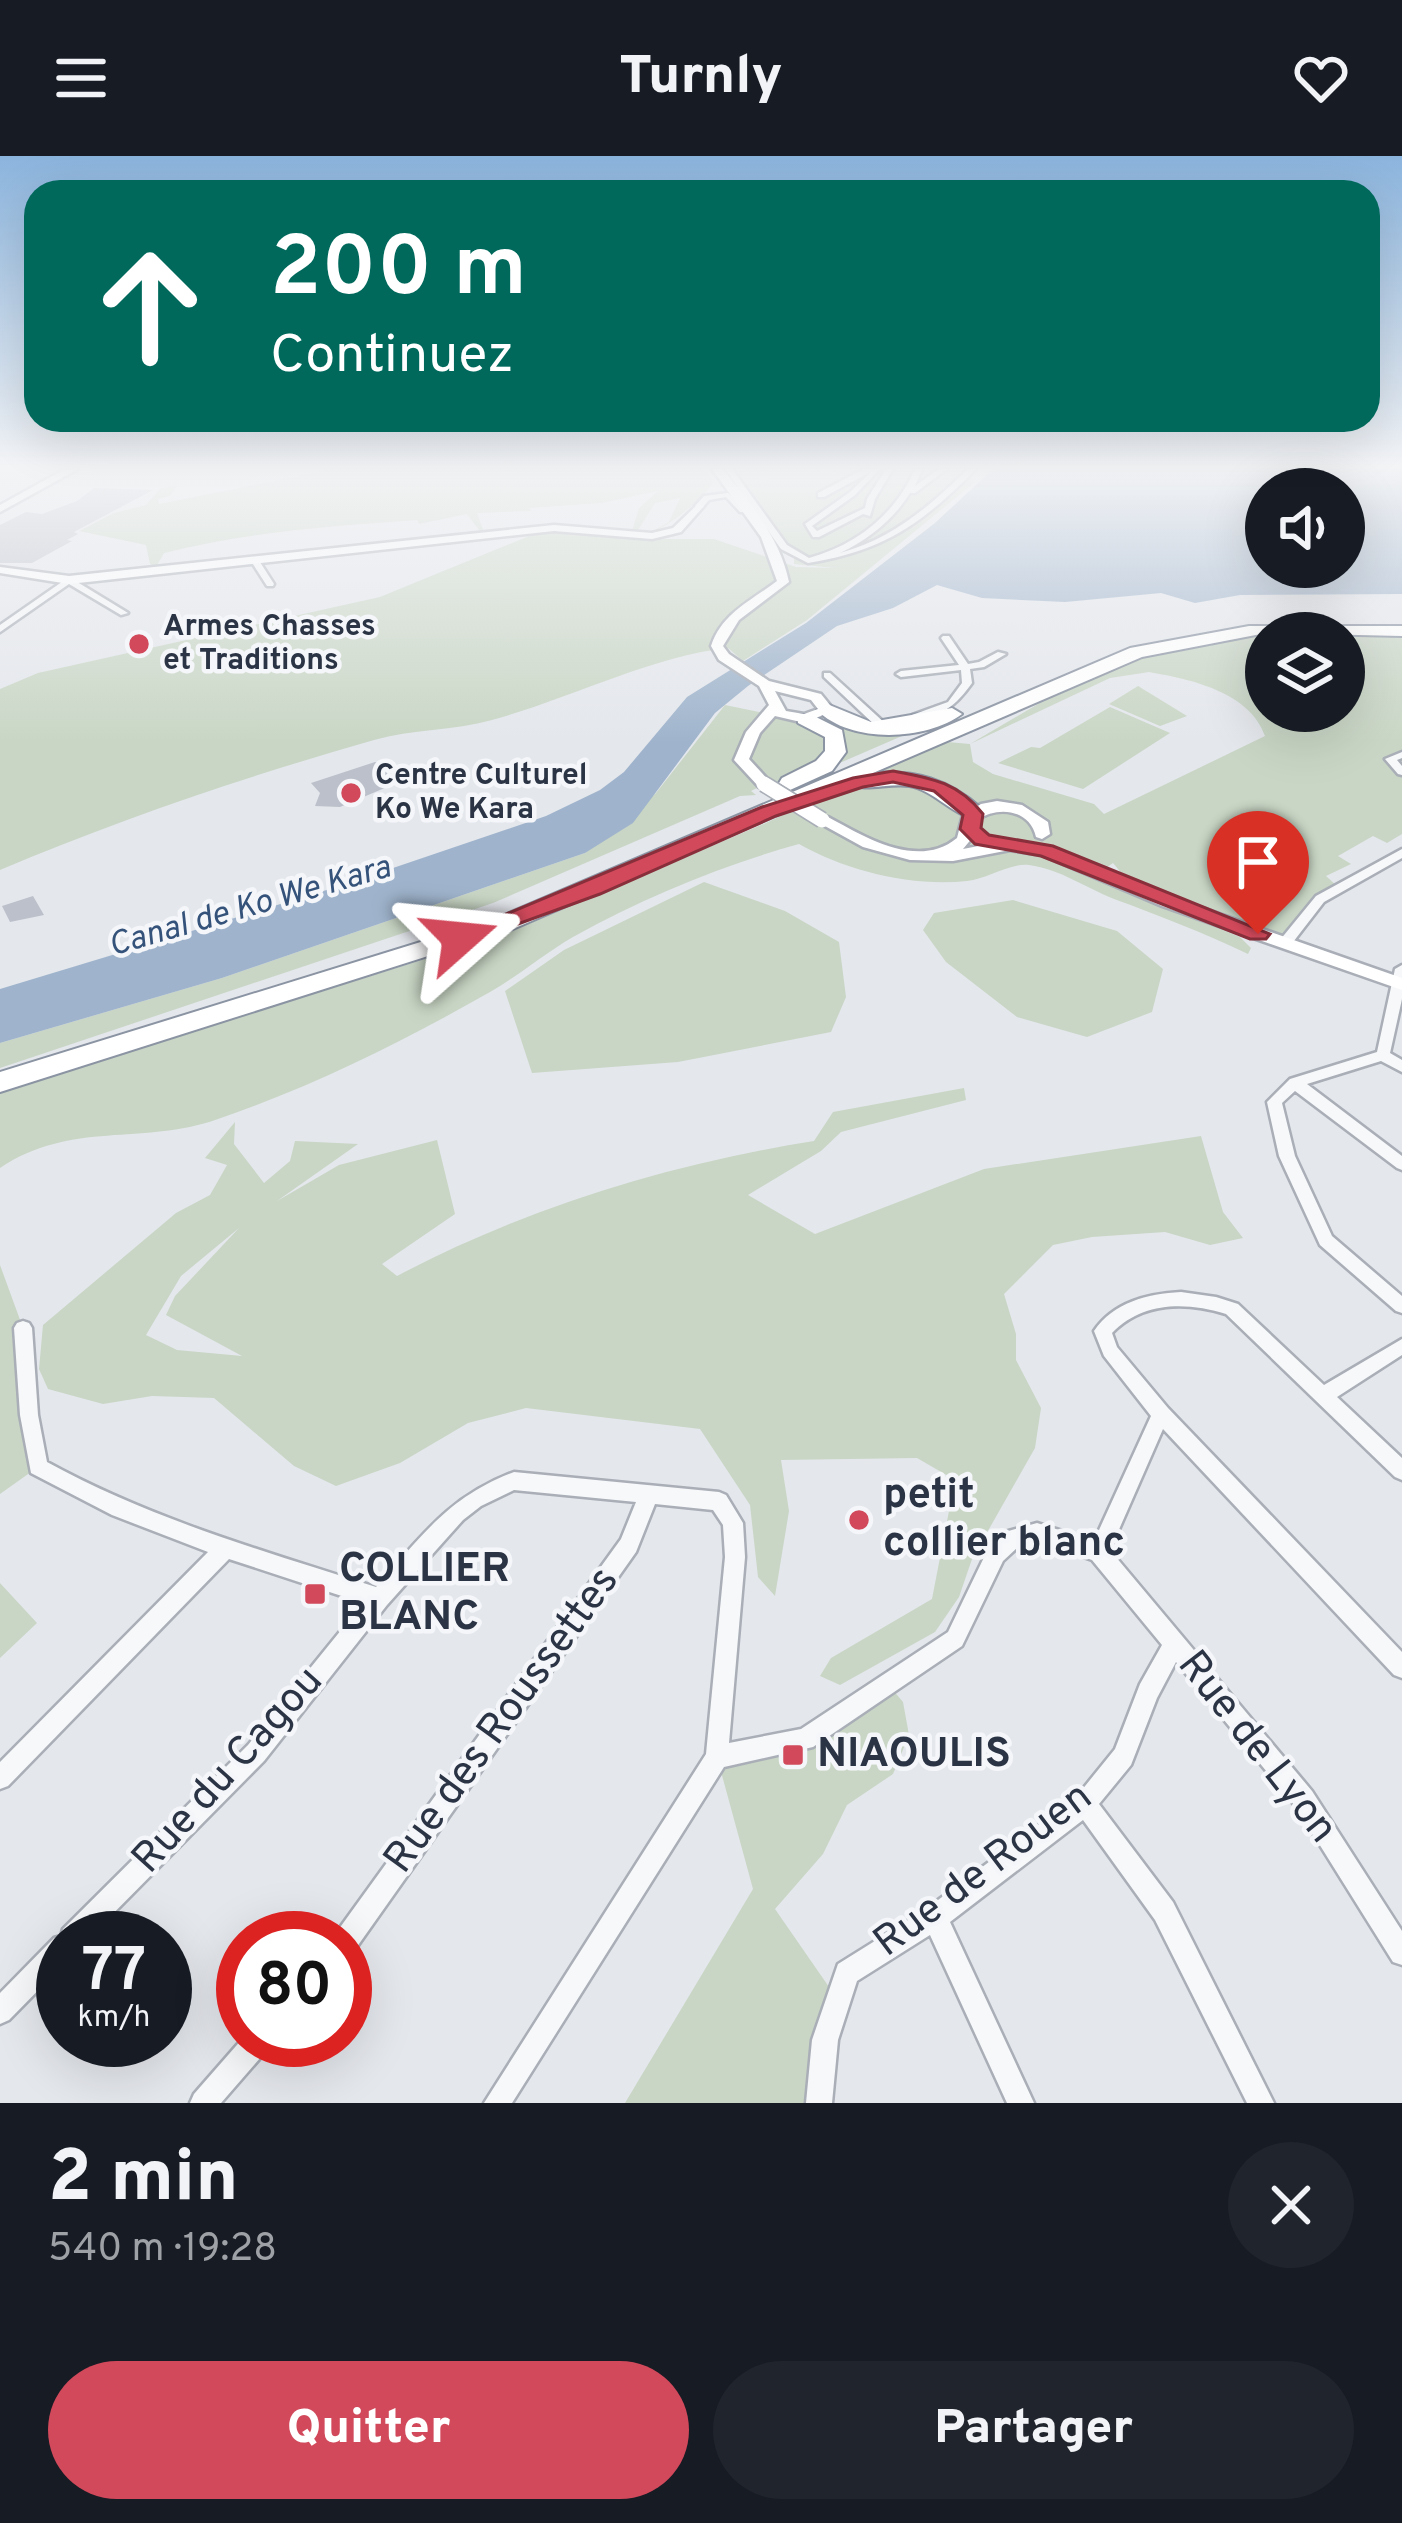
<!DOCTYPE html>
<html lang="fr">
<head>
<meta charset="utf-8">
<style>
	body { margin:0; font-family:Overpass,sans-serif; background:#20242c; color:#f1f3f6; height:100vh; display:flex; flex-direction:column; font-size:45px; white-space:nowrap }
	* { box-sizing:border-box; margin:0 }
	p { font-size:39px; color:#9ea1a6 }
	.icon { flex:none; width:66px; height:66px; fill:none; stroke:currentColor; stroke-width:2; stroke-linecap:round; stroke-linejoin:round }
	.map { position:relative; height:1947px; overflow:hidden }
	.details { display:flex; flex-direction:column; background:#171b24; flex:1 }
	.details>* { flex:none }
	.banner { position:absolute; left:24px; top:24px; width:1356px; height:252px; border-radius:36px; box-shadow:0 12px 48px #0002; background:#00695c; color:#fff; overflow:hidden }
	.tools { position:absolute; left:1245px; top:312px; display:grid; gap:24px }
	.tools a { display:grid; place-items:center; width:120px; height:120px; border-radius:50%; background:#171b24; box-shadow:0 12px 48px #0002; font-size:60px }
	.speed { position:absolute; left:36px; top:1755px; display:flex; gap:24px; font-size:60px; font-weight:700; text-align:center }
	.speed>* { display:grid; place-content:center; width:156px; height:156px; border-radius:50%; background:#171b24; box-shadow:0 12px 48px #0002; line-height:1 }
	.speed small { font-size:30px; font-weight:400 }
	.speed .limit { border:18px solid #d22; background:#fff; color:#111 }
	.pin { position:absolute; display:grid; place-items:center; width:102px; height:102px; color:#fff; margin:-123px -51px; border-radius:50% 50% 50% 0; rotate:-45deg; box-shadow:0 0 12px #0007 }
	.pin .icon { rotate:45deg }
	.me { position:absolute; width:132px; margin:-66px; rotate:72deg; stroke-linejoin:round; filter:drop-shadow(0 0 9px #0008) }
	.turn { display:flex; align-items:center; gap:42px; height:252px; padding:0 48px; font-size:54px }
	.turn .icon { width:156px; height:156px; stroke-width:2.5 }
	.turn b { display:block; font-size:84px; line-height:102px }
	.round { display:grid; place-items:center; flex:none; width:126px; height:126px; border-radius:63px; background:#20242c }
	.summary { display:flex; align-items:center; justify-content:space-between; height:204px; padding:0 48px }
	h1 { font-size:72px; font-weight:800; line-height:90px }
	.action { display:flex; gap:24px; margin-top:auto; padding:24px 48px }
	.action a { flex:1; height:138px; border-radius:72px; background:#d1495b; color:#fff; font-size:48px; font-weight:800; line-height:138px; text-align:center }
	.action a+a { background:#20242c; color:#f1f3f6 }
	header { display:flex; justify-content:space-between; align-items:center; height:156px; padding:0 48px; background:#171b24; font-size:54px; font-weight:800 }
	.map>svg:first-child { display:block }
</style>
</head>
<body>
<header><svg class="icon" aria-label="menu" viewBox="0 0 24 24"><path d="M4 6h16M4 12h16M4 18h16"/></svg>Turnly<svg class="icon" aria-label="heart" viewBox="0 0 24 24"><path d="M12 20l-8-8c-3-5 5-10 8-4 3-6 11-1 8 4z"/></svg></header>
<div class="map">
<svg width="1402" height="1947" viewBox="0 0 1402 1947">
	<rect width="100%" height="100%" fill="#e4e7ec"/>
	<path fill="#c9d6c5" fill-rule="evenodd" d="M 333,313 L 705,313 L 713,326 C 707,340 668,371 653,375 L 669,366 L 680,342 L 655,347 L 637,376 L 632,375 L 639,352 L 658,335 L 602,347 L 529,352 L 532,355 L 477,357 L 483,374 L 479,374 L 467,358 L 419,368 L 417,364 C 332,370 246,376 164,397 L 156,411 L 150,408 L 146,389 L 79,375 L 114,357 L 146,349 L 161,332 L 177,330 L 170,340 L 158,343 L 159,348 Z
		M 732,313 L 803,313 L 814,318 L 808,313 L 836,318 L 832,313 L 856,319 L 849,313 L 966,313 L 975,326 L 807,464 L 743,505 L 728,492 C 652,500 569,543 492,564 C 453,575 412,573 374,584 C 248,620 120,663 0,714 L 0,533 L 38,517 L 380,441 L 534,378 L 576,375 L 632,383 L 714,383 L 796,411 L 835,412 L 794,408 L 794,394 Z
		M 1249,475 L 1402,475 L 1402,678 L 1387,687 L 1373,680 L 1338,700 L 1351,708 L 1326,720 L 1337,730 L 1285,787 L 1133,731 L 1113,707 L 1093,721 L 1240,781 L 1251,792 L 1248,798 C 1204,777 1158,759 1114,743 C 1086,732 1060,713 1029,709 C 1009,707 987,723 967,725 C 911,731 847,715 799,688 C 720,710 645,741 573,781 C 544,798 518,820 490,836 C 404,885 312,931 218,963 C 142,990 72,964 0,1012 L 0,926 L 73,912 L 503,779 L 766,667 L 936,585 L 970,588 L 1113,504 ZM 1266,477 L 1344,477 L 1344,555 L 1266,555 ZM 1149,516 C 1190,523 1250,536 1265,580 L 1104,658 L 1094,648 L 993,618 L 973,606 L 970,588 L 1110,522 Z
		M 1138,530 L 1187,560 L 1160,570 L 1109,548 Z
		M 725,549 L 831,571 L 841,567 L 925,570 L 842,606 L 757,632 L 751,635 L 756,639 L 740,640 L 493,747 L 0,912 L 0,887 L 222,822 L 585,697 L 656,637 Z
		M 1110,551 L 1170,577 L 1083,633 L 998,607 L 1031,591 L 1040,592 Z
		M 704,726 L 785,755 L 839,786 L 846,841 L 831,876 L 678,906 L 532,917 L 505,835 L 564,794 Z
		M 1013,744 L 1117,775 L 1163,813 L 1152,856 L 1087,881 L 1017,861 L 946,806 L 923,774 L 934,757 Z
		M 964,932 L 966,944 L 841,976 L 821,995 L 748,1039 L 815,1078 L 984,1013 L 1201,980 L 1223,1056 L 1243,1082 L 1210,1089 L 1165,1076 L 1092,1081 L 1053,1089 L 1004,1138 L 1016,1178 L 1016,1204 L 1041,1252 L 1035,1292 L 972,1403 L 959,1441 L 935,1476 L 840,1529 L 820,1520 L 831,1502 L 932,1443 L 955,1324 L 917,1302 L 781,1304 L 789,1355 L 775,1440 L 758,1421 L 750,1349 L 700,1273 L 526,1252 L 468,1267 L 400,1307 L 336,1330 L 294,1310 L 214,1242 L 152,1240 L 103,1248 L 48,1233 L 39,1213 L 43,1169 L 176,1057 L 210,1039 L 227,1009 L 205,1002 L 235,966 L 234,988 L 264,1027 L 290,1005 L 295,985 L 358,988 L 277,1045 L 339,1009 L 437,984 L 455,1058 L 382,1108 L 397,1120 C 526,1052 669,1008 814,985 L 833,956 ZM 239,1072 L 175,1140 L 166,1159 L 242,1200 L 177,1194 L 146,1179 L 181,1120 Z
		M 0,1109 L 23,1172 L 38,1311 L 0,1338 Z
		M 0,1427 L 37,1467 L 0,1502 Z
		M 887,1527 L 903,1546 L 909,1579 L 893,1618 L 847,1649 L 823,1698 L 775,1753 L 838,1844 L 819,1947 L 625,1947 L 753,1733 L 717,1601 L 805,1583 Z"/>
	<path fill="#9fb4cc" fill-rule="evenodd" d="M 993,313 L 1402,313 L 1402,438 L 1240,439 L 1195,447 L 1161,437 L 1065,446 L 982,442 L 937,429 L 893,452 L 837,470 L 748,530 L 715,557 L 633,667 L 585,697 L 222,822 L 0,887 L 0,833 L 343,729 L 546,660 L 600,634 L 624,616 L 687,541 L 806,467 L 935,367 ZM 1266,333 L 1344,333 L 1344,411 L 1266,411 Z"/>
	<path fill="#bbc0ca" d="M 94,332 L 153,334 L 74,376 L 78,378 L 67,384 L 72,385 L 32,407 L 0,407 L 0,369 L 26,356 L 42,358 L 77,345 Z
		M 375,606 L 390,612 L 394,628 L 340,651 L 315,650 L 320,637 L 311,627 Z
		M 33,740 L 44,759 L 10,766 L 2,750 Z"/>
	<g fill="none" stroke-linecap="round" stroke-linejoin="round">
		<defs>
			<path id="street" d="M 725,313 L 732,313 L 787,389 L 809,402 C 856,389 895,359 915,313 L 922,313 L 915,330 L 939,313 L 947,313 L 915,337 L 910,337 C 893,364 869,383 840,397 C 892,383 930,350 968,313 L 976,313 C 923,367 884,395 808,407 L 781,393 Z
				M 864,313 L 880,313 L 855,339 L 812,370 L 817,375 L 865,352 L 867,343 L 886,313 L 893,313 L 875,343 L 870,360 L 863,358 L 819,381 L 813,381 L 805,368 L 850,336 L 872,315 L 824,341 L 818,341 L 818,337 Z
				M 728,337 L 746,352 L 746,356 L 740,356 L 726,341 L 709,344 L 702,352 L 695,350 L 704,340 Z
				M 252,403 L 258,403 L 274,428 L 273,430 L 267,430 L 251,405 Z
				M 69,421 L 128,457 L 121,459 L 69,428 L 0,476 L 0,469 Z
				M 943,480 L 949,480 L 968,508 L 979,506 L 998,496 L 1006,498 L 984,511 L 970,513 L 972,527 C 955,551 942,560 912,563 L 912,559 L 948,546 L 962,527 L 961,514 L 901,521 L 896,518 L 901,515 L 959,509 L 941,482 Z
				M 824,517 L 830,517 L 887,569 L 887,573 L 879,573 L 824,521 Z
				M 1402,596 L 1402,602 L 1397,604 L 1402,610 L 1402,619 L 1398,618 L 1385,603 Z
				M 1402,693 L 1402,702 L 1324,746 L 1290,790 L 1280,790 L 1280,784 L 1316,740 Z
				M 1402,809 L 1402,843 L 1390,897 L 1402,904 L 1402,916 L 1381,905 L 1307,928 L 1402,1000 L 1402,1014 L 1397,1012 L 1295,935 L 1282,947 L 1295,1000 L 1332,1080 L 1402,1140 L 1402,1157 L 1396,1155 L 1320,1089 L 1279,1000 L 1267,946 L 1290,923 L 1377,896 L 1395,813 Z
				M 1181,1136 L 1216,1141 L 1238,1148 L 1324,1229 L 1402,1183 L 1402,1199 L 1337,1241 L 1402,1302 L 1402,1324 L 1395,1321 L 1226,1158 C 1187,1146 1143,1145 1112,1177 L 1117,1191 L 1168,1252 L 1402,1496 L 1402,1522 L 1394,1519 L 1163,1273 L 1110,1394 L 1312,1635 L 1402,1775 L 1402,1809 L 1393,1806 L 1296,1651 L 1176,1506 L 1157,1542 L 1131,1609 L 1099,1648 L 1173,1746 L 1274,1947 L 1247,1947 L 1155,1764 L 1083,1664 L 950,1766 L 1034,1947 L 1007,1947 L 930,1779 L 857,1825 L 838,1884 L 832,1947 L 806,1947 L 812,1884 L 838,1808 L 926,1753 L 1077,1640 L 1115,1593 L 1140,1528 L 1162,1489 L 1092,1404 L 1037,1385 L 1018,1391 L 1003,1405 L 962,1490 L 813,1591 L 724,1611 L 512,1947 L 484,1947 L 706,1598 L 725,1401 L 723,1369 L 713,1354 L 655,1348 L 636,1396 L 354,1795 L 345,1798 L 345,1782 L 334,1782 L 336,1777 L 621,1383 L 636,1346 L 514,1334 L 481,1350 L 463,1364 L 387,1449 L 264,1605 L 89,1782 L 63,1782 L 63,1809 L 9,1864 L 0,1868 L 0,1837 L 54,1782 L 61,1780 L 63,1773 L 248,1589 L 363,1447 L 229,1403 L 8,1630 L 0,1633 L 0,1606 L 208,1396 L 112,1359 L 31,1317 L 20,1259 L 14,1172 L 17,1167 L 23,1165 L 29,1167 L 32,1172 L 38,1259 L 47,1306 C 151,1363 263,1395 376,1431 C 422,1380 448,1341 514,1316 L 719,1336 L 726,1339 L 743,1367 L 745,1401 L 729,1587 L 801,1573 L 948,1476 L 989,1391 L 1005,1376 L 1037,1367 L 1094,1385 L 1151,1260 L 1104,1200 L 1094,1175 C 1114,1146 1147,1138 1181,1136 Z
				M 243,1882 L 272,1884 L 268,1893 L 221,1947 L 190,1947 L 194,1938 Z"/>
			<path id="secondary" d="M 65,313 L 78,313 L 0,356 L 0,349 Z
				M 712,313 L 723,313 C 751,348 780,382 789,426 L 739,464 L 723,490 L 729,498 L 769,525 L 821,538 L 834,554 L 805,567 L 775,560 L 760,577 L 749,603 L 772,628 L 764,633 L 759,631 L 734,604 L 746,576 L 769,549 L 759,530 L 719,504 L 711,490 C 722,457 751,445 777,425 L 761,381 ZM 775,535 L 811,544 L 818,553 L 804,558 L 786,555 Z
				M 699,347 L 704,350 L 681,376 L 652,383 L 554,375 L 69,428 L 0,417 L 0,411 L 69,420 L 554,369 L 652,377 L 673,372 Z
				M 997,645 L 1022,649 L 1048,666 L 1050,678 L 1042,683 L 1036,681 C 1030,654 999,649 977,664 L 973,681 L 963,693 L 1004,685 L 1052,692 L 1174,742 L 1402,822 L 1402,834 L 1162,750 L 1042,699 L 1010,694 L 953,705 L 910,704 L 863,691 L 814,664 L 816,661 L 828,661 C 865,681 918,714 957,682 L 963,659 L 981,648 Z"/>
			<path id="highway" d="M 1249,470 L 1402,470 L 1402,480 L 1266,477 L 1142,501 L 873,617 C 915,613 949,624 981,652 L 981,662 C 956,665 936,634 909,630 C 889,627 865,636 849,628 L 513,773 L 0,936 L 0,916 L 495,763 L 1130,492 Z
				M 827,548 L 871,566 L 952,552 L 962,558 C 926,585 850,588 817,554 Z
				M 798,559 L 812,559 L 842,574 L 846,596 L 832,615 L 790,634 L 779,627 L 782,622 L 816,605 L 825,595 L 825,581 L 798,567 Z"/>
		</defs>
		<use href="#street" stroke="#a9aeb7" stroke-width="5"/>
		<use href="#secondary" stroke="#a9aeb7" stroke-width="5"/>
		<use href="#highway" stroke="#8b94a3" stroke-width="4"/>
		<use href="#street" fill="#f7f8fa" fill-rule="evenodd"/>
		<use href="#secondary" fill="#fff" fill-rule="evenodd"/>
		<use href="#highway" fill="#fff" fill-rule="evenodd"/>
		<defs>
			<path id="secondary-bridge" d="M 764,628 L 822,664"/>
		</defs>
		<use href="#secondary-bridge" stroke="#a9aeb7" stroke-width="18" stroke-linecap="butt"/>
		<use href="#secondary-bridge" stroke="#fff" stroke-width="15"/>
	</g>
	<linearGradient id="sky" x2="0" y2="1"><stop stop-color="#8bb4dd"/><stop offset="0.53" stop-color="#f3f4f6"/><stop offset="1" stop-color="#f3f4f6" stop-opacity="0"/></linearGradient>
	<rect width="1402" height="586" fill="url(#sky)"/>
	<path fill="#d1495b" stroke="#882f3b" stroke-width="3" d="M 893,615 C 931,622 958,626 983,658 L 981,672 L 989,679 L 1053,690 L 1270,778 L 1266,783 L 1250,783 L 1041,700 L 975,688 L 960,673 L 963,659 L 934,635 L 893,626 L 863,631 L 776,660 L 600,738 L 469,786 L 460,789 L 449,782 L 762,651 L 853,622 Z"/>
	<g fill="#d1495b" stroke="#f4f6f9" stroke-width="4.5">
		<circle cx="139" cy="488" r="12"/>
		<circle cx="351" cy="637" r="12"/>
		<circle cx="859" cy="1364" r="12"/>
		<rect x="303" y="1426" width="24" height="24" rx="6"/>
		<rect x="781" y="1587" width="24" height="24" rx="6"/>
	</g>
	<g text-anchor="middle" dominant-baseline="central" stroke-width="9" stroke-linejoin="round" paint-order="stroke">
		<g font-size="30" font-weight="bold" fill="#2b3445" stroke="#f4f6f9" text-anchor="start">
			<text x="163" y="471">Armes Chasses<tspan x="163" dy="34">et Traditions</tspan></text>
			<text x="375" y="620">Centre Culturel<tspan x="375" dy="34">Ko We Kara</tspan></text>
		</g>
		<g font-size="33" font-style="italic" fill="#34527a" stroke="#f4f6f9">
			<text transform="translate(250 752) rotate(-16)">Canal de Ko We Kara</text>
		</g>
		<g font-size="42" font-weight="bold" fill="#2b3445" stroke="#f4f6f9" text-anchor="start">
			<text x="883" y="1340">petit<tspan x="883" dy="48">collier blanc</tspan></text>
			<text x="339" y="1414">COLLIER<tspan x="339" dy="48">BLANC</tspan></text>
			<text x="817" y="1599">NIAOULIS</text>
		</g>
		<g font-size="42" fill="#2b3445" stroke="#f4f6f9">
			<text transform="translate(503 1565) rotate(-54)">Rue des Roussettes</text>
			<text transform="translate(1256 1592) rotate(52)">Rue de Lyon</text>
			<text transform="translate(229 1615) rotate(-48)">Rue du Cagou</text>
			<text transform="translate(984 1715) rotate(-37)">Rue de Rouen</text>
		</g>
	</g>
</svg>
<div class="tools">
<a><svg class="icon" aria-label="sound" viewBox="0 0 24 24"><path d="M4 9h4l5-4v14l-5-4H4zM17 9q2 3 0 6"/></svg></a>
<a><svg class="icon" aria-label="layers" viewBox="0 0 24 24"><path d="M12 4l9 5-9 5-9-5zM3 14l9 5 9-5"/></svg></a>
</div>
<div class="speed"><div>77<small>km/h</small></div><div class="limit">80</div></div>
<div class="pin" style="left:1258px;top:778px;background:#d93025"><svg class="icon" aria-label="arrive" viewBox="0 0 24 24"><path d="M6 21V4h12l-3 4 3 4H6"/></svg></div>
<svg class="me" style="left:460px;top:782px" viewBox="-20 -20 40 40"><path d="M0-17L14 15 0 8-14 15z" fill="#d1495b" stroke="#fff" stroke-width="4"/></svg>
<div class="banner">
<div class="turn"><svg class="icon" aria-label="ahead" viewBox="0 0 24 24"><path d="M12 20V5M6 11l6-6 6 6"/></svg><div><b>200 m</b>Continuez</div></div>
</div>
</div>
<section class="details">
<div class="summary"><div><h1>2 min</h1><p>540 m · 19:28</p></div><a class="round"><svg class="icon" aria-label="close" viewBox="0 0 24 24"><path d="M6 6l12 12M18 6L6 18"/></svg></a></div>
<div class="action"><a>Quitter</a><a>Partager</a></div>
</section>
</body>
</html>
